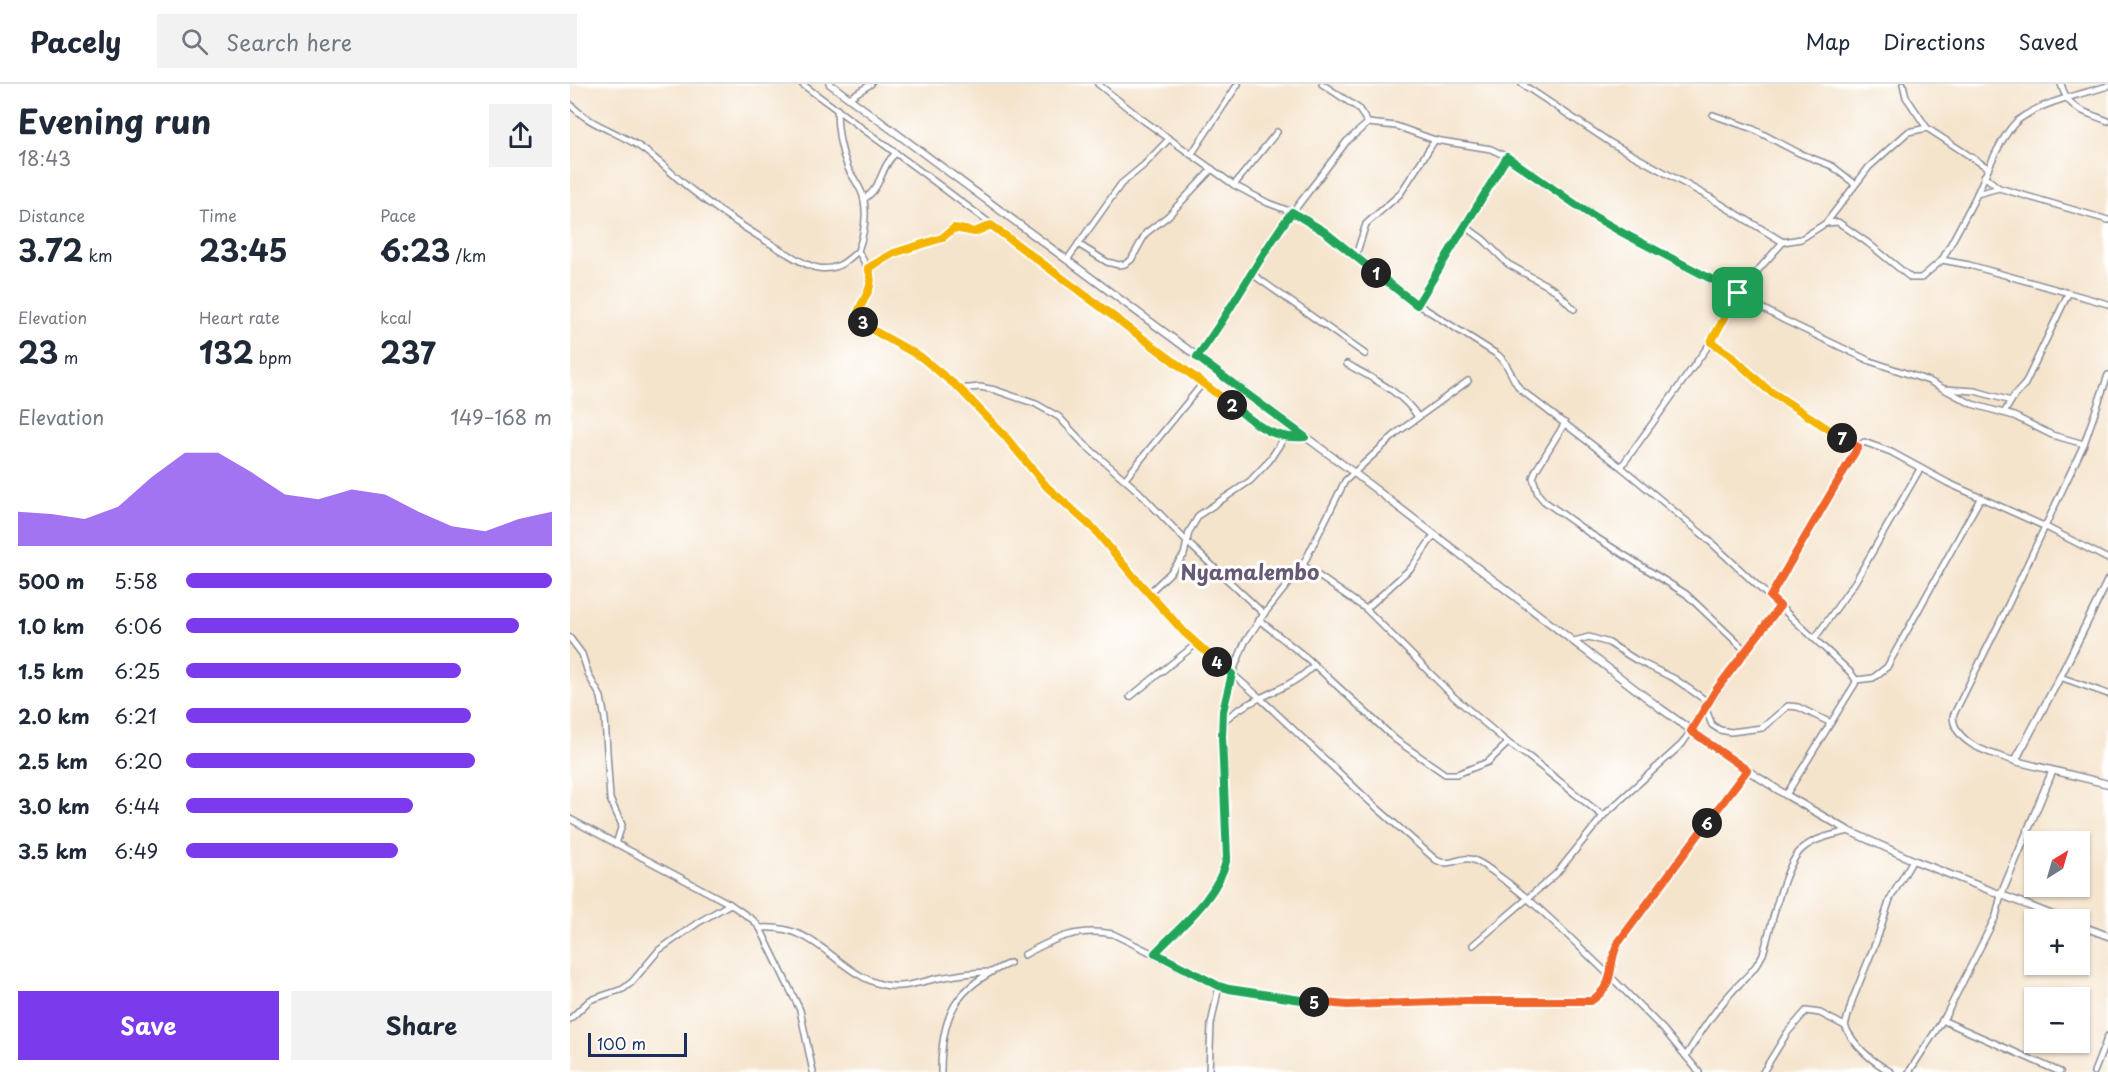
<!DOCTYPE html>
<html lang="en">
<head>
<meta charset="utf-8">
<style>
	body { margin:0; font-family:"Playpen Sans",sans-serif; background:#f2f2f3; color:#1f2937; height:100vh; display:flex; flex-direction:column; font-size:22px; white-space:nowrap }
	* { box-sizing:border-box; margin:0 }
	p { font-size:20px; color:#747a83 }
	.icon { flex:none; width:33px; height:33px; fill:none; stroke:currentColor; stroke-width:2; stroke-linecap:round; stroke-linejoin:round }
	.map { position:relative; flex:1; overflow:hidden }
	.side { display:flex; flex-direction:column; background:#fff; width:570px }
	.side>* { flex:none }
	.needle { width:39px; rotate:37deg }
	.controls { position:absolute; left:1454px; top:747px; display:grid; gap:12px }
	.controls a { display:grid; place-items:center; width:66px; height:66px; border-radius:0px; background:#fff; box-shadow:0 2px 4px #0004; font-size:30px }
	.scale { position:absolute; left:18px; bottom:15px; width:99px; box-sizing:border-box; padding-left:6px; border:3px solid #1b2f5e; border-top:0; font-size:16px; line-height:21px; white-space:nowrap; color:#1b2f5e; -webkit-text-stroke:4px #fff; paint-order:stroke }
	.pin { position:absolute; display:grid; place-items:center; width:51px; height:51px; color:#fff; margin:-26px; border-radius:12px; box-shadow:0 3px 9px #0006 }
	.km { position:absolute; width:30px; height:30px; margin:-15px; border-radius:50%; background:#222; color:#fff; font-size:16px; line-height:30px; text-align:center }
	.round { display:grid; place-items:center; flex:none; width:63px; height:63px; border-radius:0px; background:#f2f2f3 }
	.overview { display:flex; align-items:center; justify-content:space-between; height:102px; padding:0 18px }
	h1 { font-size:33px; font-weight:700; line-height:45px }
	.metrics { display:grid; grid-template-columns:repeat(3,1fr); gap:9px; height:102px; padding:6px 18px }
	.metrics div { display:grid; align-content:center }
	.metrics b { font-size:30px; font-weight:700 }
	.metrics small { font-size:16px; font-weight:400 }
	.metrics p { font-size:16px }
	.chart { height:168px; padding:12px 18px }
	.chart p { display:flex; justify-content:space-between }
	.chart svg { width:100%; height:108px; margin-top:6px; fill:#7c3aed; opacity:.7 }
	.button { display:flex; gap:12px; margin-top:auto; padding:12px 18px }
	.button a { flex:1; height:69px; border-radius:0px; background:#7c3aed; color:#fff; font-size:24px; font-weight:700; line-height:69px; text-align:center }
	.button a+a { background:#f2f2f3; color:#1f2937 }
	ul { padding:0 18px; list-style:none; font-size:20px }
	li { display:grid; grid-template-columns:96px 72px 1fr; align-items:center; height:45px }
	li i { height:15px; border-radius:8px; background:#7c3aed }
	header { display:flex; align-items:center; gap:36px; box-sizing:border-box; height:84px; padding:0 30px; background:#fff; border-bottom:2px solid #e0e1e3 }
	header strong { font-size:28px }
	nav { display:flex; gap:33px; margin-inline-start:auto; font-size:21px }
	.search { width:420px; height:54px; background:#f2f2f3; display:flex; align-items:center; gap:15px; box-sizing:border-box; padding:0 21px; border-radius:0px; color:#747a83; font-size:22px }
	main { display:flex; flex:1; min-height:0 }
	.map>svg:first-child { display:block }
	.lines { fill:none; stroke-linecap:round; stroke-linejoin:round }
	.minor-casing { stroke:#888a95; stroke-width:8 }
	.tertiary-casing { stroke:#888a95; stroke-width:9 }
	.minor { stroke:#fff; stroke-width:5 }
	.tertiary { stroke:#fff; stroke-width:6 }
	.split-1-casing { stroke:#fff; stroke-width:12 }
	.split-2-casing { stroke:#fff; stroke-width:12 }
	.split-3-casing { stroke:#fff; stroke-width:12 }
	.split-4-casing { stroke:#fff; stroke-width:12 }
	.split-5-casing { stroke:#fff; stroke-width:12 }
	.split-6-casing { stroke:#fff; stroke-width:12 }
	.split-7-casing { stroke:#fff; stroke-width:12 }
	.split-8-casing { stroke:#fff; stroke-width:12 }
	.split-1 { stroke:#22a559; stroke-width:8 }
	.split-2 { stroke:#22a559; stroke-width:8 }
	.split-3 { stroke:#f5b400; stroke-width:8 }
	.split-4 { stroke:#f5b400; stroke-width:8 }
	.split-5 { stroke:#22a559; stroke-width:8 }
	.split-6 { stroke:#f0652b; stroke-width:8 }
	.split-7 { stroke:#f0652b; stroke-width:8 }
	.split-8 { stroke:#f5b400; stroke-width:8 }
	.labels { text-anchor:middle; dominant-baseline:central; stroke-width:6; stroke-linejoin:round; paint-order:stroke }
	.quarter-label { font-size:21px; font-weight:bold; fill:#665a74; stroke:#fff }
</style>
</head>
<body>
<header>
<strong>Pacely</strong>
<div class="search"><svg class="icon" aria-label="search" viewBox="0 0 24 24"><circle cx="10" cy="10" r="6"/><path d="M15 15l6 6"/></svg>Search here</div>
<nav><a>Map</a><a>Directions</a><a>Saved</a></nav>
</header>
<main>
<section class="side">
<div class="overview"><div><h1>Evening run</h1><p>18:43</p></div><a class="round"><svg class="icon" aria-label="share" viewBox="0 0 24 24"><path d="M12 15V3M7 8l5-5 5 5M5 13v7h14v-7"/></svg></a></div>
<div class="metrics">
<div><p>Distance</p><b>3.72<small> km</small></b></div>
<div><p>Time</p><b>23:45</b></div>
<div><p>Pace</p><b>6:23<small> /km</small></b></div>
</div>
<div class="metrics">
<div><p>Elevation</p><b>23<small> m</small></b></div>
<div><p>Heart rate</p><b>132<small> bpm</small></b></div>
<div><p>kcal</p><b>237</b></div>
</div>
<div class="chart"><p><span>Elevation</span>149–168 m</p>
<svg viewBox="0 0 160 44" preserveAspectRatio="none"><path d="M0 44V30L10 31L20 33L30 28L40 16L50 6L60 6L70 14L80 23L90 25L100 21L110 23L120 30L130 36L140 38L150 33L160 30V44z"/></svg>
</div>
<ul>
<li><b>500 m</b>5:58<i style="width:100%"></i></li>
<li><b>1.0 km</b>6:06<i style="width:91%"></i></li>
<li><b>1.5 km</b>6:25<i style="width:75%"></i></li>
<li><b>2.0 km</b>6:21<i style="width:78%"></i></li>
<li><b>2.5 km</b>6:20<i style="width:79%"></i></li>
<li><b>3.0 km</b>6:44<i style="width:62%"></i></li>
<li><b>3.5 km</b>6:49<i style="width:58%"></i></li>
</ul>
<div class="button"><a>Save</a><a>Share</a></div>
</section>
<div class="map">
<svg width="1538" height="988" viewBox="0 0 1538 988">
	<rect width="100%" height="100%" fill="#fff"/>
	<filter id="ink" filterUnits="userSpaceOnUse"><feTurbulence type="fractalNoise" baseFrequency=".0167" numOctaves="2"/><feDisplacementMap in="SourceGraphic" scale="12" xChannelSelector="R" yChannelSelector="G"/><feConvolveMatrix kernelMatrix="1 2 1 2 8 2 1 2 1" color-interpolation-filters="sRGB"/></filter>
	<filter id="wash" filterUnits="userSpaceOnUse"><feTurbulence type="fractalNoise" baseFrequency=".008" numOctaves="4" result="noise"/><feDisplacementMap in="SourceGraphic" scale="24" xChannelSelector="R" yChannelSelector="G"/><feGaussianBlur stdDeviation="1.35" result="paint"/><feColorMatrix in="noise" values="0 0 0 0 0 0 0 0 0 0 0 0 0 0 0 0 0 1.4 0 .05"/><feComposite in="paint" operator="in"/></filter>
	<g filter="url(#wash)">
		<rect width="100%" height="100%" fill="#f5e4cc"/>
	</g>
	<g filter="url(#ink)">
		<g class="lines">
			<g class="minor-casing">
				<g id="minor">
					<path d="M232 0 361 95 689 342 714 354 735 353"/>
					<path d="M528 0 573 36 664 101 698 119 722 128 755 148 786 171 833 211 928 271C940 281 941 295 951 306L1051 383 1132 450 1280 588 1286 596 1285 600 1216 711"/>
					<path d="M752 0 788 24 798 39"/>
					<path d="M952 0 1041 59 1139 113 1208 155 1213 158 1231 155 1256 139 1268 138 1298 159 1341 194H1351L1372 176 1399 181 1538 220"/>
					<path d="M1333 0 1336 13 1357 44"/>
					<path d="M1491 0C1498 26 1515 28 1538 37"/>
					<path d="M279 14 301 0"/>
					<path d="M0 20C20 42 47 47 70 63 89 76 105 93 123 107 151 129 181 148 211 166 222 172 235 182 248 184 266 187 276 178 288 167 293 153 297 133 294 117 293 105 283 95 278 84 270 65 267 45 267 25"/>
					<path d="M1143 31 1183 45 1229 69 1262 82 1285 100"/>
					<path d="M621 71 668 0"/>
					<path d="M1414 92 1429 104"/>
					<path d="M664 101 707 48"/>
					<path d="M1407 110 1429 104 1538 136"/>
					<path d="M294 115C313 103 309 84 326 69"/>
					<path d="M1256 139 1299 83 1338 48 1357 44 1418 84"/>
					<path d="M895 142 914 156 938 180 985 206 1004 225"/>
					<path d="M508 160 537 178 549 181 555 180 561 176 576 149 598 132 642 85"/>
					<path d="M288 167C308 200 301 197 288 228L294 239 301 245 341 266 362 281 389 305 434 350 477 403 524 445 563 493 615 549 689 613 798 716 866 776C882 785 892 769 906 777 917 782 927 791 937 798 974 826 1007 861 1041 893L1033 907 1021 917H897L777 921 747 919 659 905 649 902 543 850C508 843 485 854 454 871"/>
					<path d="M786 171 796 140 830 110 865 56"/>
					<path d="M497 176 551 100 574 81 599 55"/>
					<path d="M1372 176C1384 154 1396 132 1407 110 1416 90 1433 46 1451 34 1475 17 1510 11 1538 2"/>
					<path d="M299 184 324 169 371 154 384 144 405 148 421 141"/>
					<path d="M682 190 795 270"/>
					<path d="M847 221 937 73"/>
					<path d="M1141 258 1159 270 1197 305 1288 363"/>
					<path d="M627 273 653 236 710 145 777 57 798 39 826 42 865 56 921 65 937 73 1018 128 1053 149 1214 236 1300 277 1359 297 1402 320 1444 332 1482 351 1514 360"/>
					<path d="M777 280C803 295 832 308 848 333"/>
					<path d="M389 305 410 303 425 306 466 320 489 333 514 360 569 408 617 458 694 530"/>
					<path d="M1374 305 1405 307 1441 317"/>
					<path d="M1434 329 1444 312 1455 300 1498 210"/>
					<path d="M995 339 966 386 963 394 968 410 974 417 1019 449 1116 510 1175 566"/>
					<path d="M1051 383 1141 258 1168 209 1213 158"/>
					<path d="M555 395 633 299"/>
					<path d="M733 481 796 525 884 613 938 659 959 673 1033 732"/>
					<path d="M578 510 600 489 614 471 619 448 629 431 680 397 699 377 714 354"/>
					<path d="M1200 513 1288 363 1294 358 1321 368 1378 399 1476 443 1538 475"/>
					<path d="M796 525 842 483 864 451"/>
					<path d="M689 536 738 575 826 656 875 690H887L918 678 938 659"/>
					<path d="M0 554 12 570 19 592 31 613 35 635 40 715 52 741 46 760"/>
					<path d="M1245 554 1285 498 1350 385"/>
					<path d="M1004 557 1019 553 1039 559 1066 576 1105 595 1138 618"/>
					<path d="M1490 593 1538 610"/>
					<path d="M1286 596 1303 594 1317 583 1411 413"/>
					<path d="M560 613 626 560"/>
					<path d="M1135 623 1142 641 1150 646 1161 648 1192 644 1218 622 1228 623 1261 639"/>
					<path d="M653 638C679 612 719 608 744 581"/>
					<path d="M1445 677C1423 670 1384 661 1383 632L1429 540 1514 360 1538 291"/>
					<path d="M0 735 160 820 183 836 190 844 230 926 243 988"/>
					<path d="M190 844C248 839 266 890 314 901 332 905 351 898 369 894 386 891 403 888 420 888"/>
					<path d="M903 861 986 790 1033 732 1112 660 1175 566 1210 522"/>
					<path d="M585 869 628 825 641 808 654 785 657 763 652 653 653 627 662 590 675 558 694 530 733 481 775 397 828 348 898 297"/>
					<path d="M0 935 20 916 53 905 62 898 89 866 129 838 160 820"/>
					<path d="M1372 936 1490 988"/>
					<path d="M1116 972C1129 950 1143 929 1160 910 1172 896 1185 887 1193 870 1201 845 1213 782 1232 765 1244 754 1263 751 1279 747"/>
					<path d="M371 988C371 930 386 902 440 879"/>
					<path d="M639 988 641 940 649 902"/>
					<path d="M1129 988 1093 945 1041 893C1042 875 1045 864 1055 849L1177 686"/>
					<path d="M1193 988 1217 949 1236 927 1250 929 1275 942"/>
					<path d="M1321 988C1303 978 1284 962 1275 942L1282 917 1307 855 1320 815 1343 776"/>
					<path d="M1339 988 1376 931 1426 832 1431 811"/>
					<path d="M1524 988 1538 952"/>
				</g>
			</g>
			<g class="tertiary-casing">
				<g id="tertiary">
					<path d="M260 0 783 388 1090 624 1177 686 1216 711 1279 747 1343 776 1495 836"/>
					<path d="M1538 496 1490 593 1445 677 1538 700"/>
					<path d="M1431 811 1482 688"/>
					<path d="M1509 841 1538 852"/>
				</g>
			</g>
			<use href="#minor" class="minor"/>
			<use href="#tertiary" class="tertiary"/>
		</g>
	</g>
	<g class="lines" filter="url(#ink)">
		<g class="split-1-casing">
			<path id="split-1" d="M806 189 847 221 937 73 1018 129 1053 149 1168 209"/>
		</g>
		<g class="split-2-casing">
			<path id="split-2" d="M662 321C686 340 702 356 735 353L627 273C662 227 687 175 722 128L755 148 806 189"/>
		</g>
		<g class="split-3-casing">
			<path id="split-3" d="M293 238 288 228C294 213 306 202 298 184L324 169 372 154 384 144 405 148 421 141 662 321"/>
		</g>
		<g class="split-4-casing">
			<path id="split-4" d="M293 238 301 245 351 273 390 305 434 351 477 403 524 445 564 493 615 549 647 578"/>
		</g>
		<g class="split-5-casing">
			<path id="split-5" d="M647 578 662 590 653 627 652 653 657 774C648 813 612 841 585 869L649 902 659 905 744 918"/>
		</g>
		<g class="split-6-casing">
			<path id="split-6" d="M744 918 777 921 897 917H1021C1048 899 1036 883 1048 859L1137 739"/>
		</g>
		<g class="split-7-casing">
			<path id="split-7" d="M1137 739 1177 686 1121 647 1146 606 1210 522 1200 513 1288 363 1272 354"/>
		</g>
		<g class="split-8-casing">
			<path id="split-8" d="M1168 209 1141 258 1159 270 1197 305 1272 354"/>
		</g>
		<use href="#split-1" class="split-1"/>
		<use href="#split-2" class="split-2"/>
		<use href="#split-3" class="split-3"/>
		<use href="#split-4" class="split-4"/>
		<use href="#split-5" class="split-5"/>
		<use href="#split-6" class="split-6"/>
		<use href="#split-7" class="split-7"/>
		<use href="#split-8" class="split-8"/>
	</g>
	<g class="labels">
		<g class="quarter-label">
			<text x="680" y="487">Nyamalembo</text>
		</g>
	</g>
</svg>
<div class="controls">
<a><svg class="needle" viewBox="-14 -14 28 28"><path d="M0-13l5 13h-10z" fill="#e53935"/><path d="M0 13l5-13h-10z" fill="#747a83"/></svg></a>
<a>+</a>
<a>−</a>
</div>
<div class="scale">100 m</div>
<div class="pin" style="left:1168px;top:209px;background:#1e9e55"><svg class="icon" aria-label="arrive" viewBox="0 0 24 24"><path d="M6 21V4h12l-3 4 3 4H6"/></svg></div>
<b class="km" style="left:806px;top:189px">1</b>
<b class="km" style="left:662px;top:321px">2</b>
<b class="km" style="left:293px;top:238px">3</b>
<b class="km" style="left:647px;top:578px">4</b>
<b class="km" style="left:744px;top:918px">5</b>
<b class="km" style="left:1137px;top:739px">6</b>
<b class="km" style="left:1272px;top:354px">7</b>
</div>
</main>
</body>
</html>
